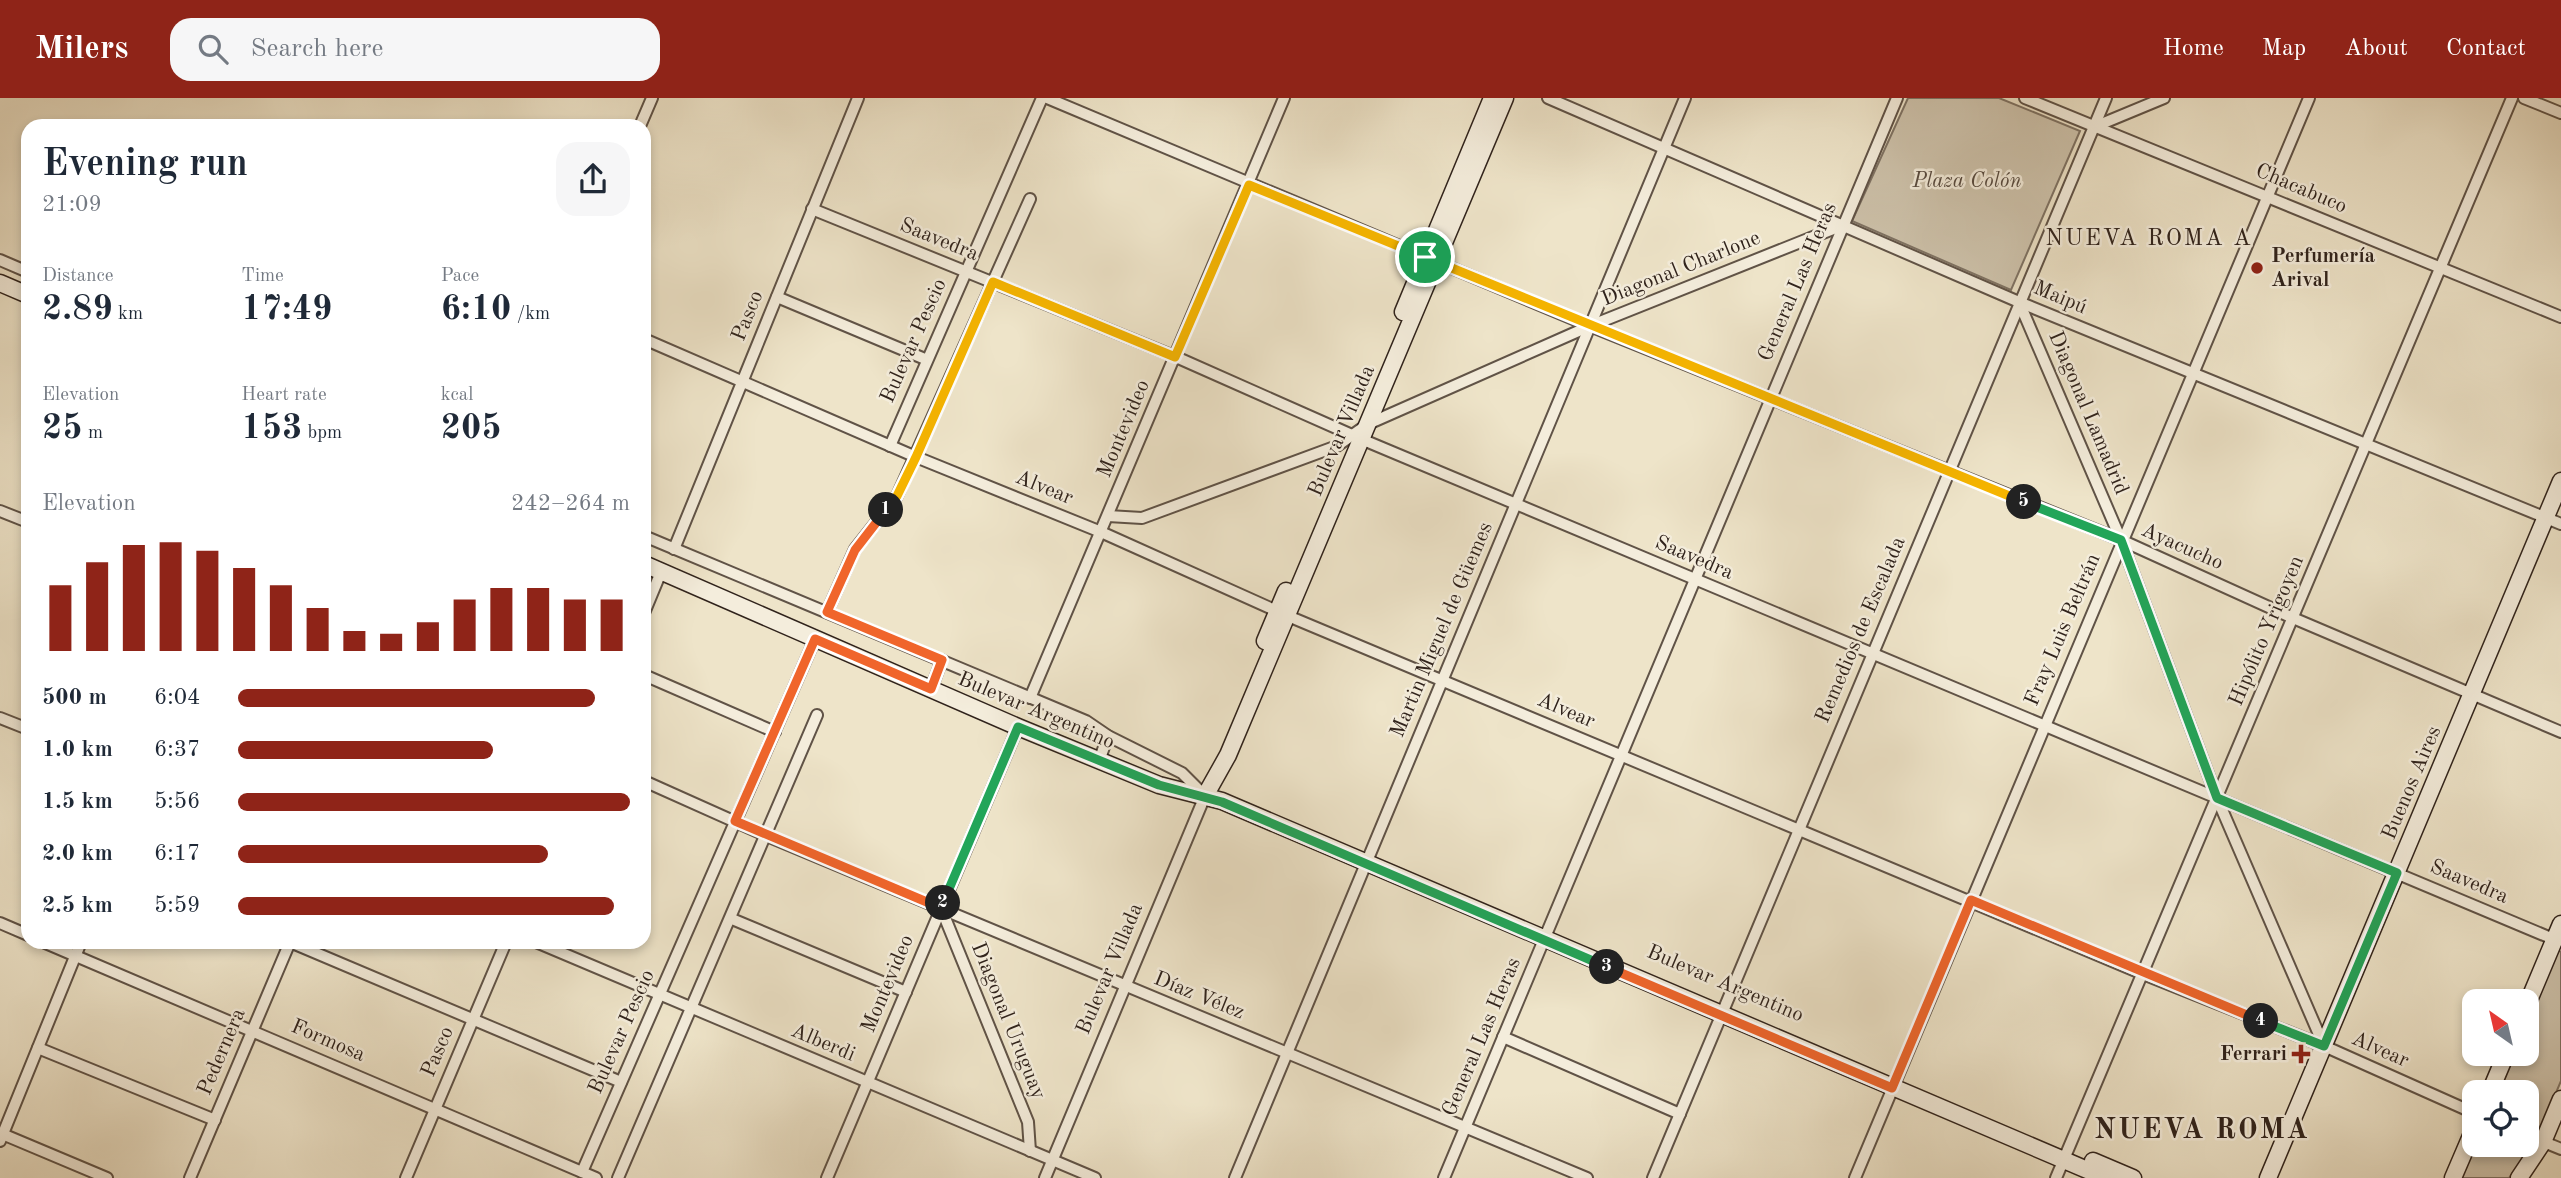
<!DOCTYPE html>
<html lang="en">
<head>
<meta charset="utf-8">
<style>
	body { margin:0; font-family:"Old Standard TT",serif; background:#f6f6f7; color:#1f2937; height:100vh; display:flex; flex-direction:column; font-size:26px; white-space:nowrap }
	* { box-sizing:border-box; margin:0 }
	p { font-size:23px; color:#747a83 }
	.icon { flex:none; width:38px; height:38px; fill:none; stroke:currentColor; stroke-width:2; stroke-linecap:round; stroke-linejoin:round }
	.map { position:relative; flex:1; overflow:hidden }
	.sheet { position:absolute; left:21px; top:21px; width:630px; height:830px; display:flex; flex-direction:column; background:#fff; border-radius:21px; box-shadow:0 4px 10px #0003 }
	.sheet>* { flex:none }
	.needle { width:46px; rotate:326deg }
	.buttons { position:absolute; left:2462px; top:891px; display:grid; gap:14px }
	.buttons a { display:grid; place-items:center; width:77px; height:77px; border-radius:14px; background:#fff; box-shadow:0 4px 10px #0003; font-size:35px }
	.pin { position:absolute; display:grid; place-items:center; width:60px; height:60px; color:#fff; margin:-30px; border:4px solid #fff; border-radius:50%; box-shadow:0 2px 7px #0007 }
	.km { position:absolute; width:35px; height:35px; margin:-18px; border-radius:50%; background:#222; color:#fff; font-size:19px; line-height:35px; text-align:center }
	.round { display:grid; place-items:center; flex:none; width:74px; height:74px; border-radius:21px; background:#f6f6f7 }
	.headline { display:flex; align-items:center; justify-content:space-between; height:119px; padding:0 21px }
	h1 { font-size:38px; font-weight:700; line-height:52px }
	.metrics { display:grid; grid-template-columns:repeat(3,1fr); gap:10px; height:119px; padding:7px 21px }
	.metrics div { display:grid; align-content:center }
	.metrics b { font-size:35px; font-weight:700 }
	.metrics small { font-size:19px; font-weight:400 }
	.metrics p { font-size:19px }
	.chart { height:196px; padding:14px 21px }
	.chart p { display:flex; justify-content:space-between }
	.chart svg { width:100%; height:126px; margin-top:7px; stroke:#8f2418; stroke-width:6 }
	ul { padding:0 21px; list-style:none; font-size:23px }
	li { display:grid; grid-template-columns:112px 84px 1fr; align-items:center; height:52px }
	li i { height:18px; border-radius:9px; background:#8f2418 }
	header { display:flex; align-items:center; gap:42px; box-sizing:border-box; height:98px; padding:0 35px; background:#8f2418; color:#fff }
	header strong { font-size:33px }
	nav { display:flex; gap:38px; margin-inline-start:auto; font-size:24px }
	.search { width:490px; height:63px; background:#f6f6f7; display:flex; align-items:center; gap:18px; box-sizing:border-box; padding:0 24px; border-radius:21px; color:#747a83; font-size:26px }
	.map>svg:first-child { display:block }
	.green { fill:#cec3ac; stroke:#7f7364; stroke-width:2 }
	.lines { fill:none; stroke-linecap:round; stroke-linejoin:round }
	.street-casing { stroke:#605347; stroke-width:14 }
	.secondary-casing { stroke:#30231c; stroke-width:19 }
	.street { stroke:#f4eddc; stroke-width:10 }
	.secondary { stroke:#f4eddc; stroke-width:16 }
	.split-1-casing { stroke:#fff; stroke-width:14 }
	.split-2-casing { stroke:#fff; stroke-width:14 }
	.split-3-casing { stroke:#fff; stroke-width:14 }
	.split-4-casing { stroke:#fff; stroke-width:14 }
	.split-5-casing { stroke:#fff; stroke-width:14 }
	.split-6-casing { stroke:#fff; stroke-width:14 }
	.split-1 { stroke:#f5b400; stroke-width:9 }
	.split-2 { stroke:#f0652b; stroke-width:9 }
	.split-3 { stroke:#22a559; stroke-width:9 }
	.split-4 { stroke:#f0652b; stroke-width:9 }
	.split-5 { stroke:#22a559; stroke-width:9 }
	.split-6 { stroke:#f5b400; stroke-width:9 }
	.poi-dot { fill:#8f2418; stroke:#f4eddc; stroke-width:2.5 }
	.labels { text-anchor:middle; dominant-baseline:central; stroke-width:5; stroke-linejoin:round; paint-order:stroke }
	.park-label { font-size:21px; font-style:italic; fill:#584b40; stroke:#f4eddc }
	.street-label { font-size:21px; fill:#30231c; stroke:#f4eddc }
	.poi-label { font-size:21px; font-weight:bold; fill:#30231c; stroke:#f4eddc; text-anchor:start }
	.neighbourhood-label { font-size:23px; letter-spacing:2px; fill:#30231c; stroke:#f4eddc }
	.district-label { font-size:28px; font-weight:bold; letter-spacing:2px; fill:#30231c; stroke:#f4eddc }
</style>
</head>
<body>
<header>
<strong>Milers</strong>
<div class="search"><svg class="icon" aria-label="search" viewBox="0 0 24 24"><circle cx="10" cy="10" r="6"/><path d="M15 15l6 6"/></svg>Search here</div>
<nav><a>Home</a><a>Map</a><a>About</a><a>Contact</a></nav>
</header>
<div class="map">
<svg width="2561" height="1080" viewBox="0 0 2561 1080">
	<rect width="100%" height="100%" fill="#eee4c9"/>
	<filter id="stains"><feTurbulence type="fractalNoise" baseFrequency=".00286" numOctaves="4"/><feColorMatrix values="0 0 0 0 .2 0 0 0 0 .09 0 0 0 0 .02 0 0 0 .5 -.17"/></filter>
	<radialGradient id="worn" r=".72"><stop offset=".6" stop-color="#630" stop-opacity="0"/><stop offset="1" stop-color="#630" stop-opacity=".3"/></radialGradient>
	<g class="green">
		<path d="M1908 0H1999L2080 33 2011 192 1852 123Z"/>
		<path d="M2556 851 2561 854V983L2539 1035 2527 1030V994H2496L2512 956H2527V920Z"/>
		<path d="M2527 1045 2532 1047 2509 1080H2460L2475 1047Z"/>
	</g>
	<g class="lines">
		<g class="street-casing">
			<g id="street">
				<path d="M1047 0 1590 228 2121 442 2293 520 2561 634"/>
				<path d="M1548 0 2019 204 2561 426"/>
				<path d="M2025 0 2561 219"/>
				<path d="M2524 0 2561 15"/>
				<path d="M640 28 652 0"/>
				<path d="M2094 29 2164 0"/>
				<path d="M812 111 1176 259 1361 341 2558 843"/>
				<path d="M0 162 28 174"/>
				<path d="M777 199 925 261"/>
				<path d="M2019 204 2121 442 2217 700 2324 948"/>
				<path d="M644 241 916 359 1101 434 1288 518 2143 876 2324 948 2474 1015"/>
				<path d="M890 348 1042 0"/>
				<path d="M0 413 28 424"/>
				<path d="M1108 418 1142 420 1337 348 1368 326 1590 228 1843 127"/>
				<path d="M644 438 1086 623 1108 638 1182 675 1205 698 1045 1080"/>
				<path d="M674 451 858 0"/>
				<path d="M827 514 855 451 897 398 1030 101"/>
				<path d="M644 515 661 474"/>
				<path d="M644 577 775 634"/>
				<path d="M931 591 942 562"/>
				<path d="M1030 600 1284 0"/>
				<path d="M0 620 28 631"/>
				<path d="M1099 663 1108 638"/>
				<path d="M644 683 767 738 1587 1080"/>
				<path d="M941 810 1028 1024 1030 1053"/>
				<path d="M732 821 906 894"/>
				<path d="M0 825 28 837"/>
				<path d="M43 844 596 1080"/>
				<path d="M536 844 1095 1080"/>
				<path d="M1503 939 1680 1016"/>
				<path d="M38 950 215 1022"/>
				<path d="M0 1035 107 1080"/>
				<path d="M2527 1037 2561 1051"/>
				<path d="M0 1043 81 844"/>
				<path d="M582 1074 815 541"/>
				<path d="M190 1080 290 844 621 984"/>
				<path d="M406 1080 506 844"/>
				<path d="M618 1080 817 617"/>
				<path d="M827 1080 1018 629"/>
				<path d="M1235 1080 1685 0"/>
				<path d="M1444 1080 1897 0"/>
				<path d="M1653 1080 2106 0"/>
				<path d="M1855 1080 2309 0"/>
				<path d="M2056 1080 2512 0"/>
			</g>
		</g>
		<g class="secondary-casing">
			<g id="secondary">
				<path d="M0 185 28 197"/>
				<path d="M1403 214 1492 0"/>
				<path d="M644 466 1018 629 1159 687 1222 703 2106 1080"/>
				<path d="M1265 543 1286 493"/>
				<path d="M1205 698 1228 657 1505 0"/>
				<path d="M2527 907 2561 826"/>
				<path d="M2490 994 2506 956"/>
				<path d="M2093 1063 2133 1080"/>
				<path d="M2268 1080 2561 383"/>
				<path d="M2453 1080 2474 1031"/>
				<path d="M2519 1080 2543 1044 2561 1001"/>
			</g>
		</g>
		<use href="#street" class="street"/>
		<use href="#secondary" class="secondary"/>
	</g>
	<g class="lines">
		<g class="split-1-casing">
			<path id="split-1" d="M886 412 897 398 916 359 993 184 1175 259 1249 87 1425 159"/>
		</g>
		<g class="split-2-casing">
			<path id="split-2" d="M886 412 855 452 827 514 942 562 931 591 815 541 735 723 941 810 943 805"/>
		</g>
		<g class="split-3-casing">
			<path id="split-3" d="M943 805 1018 629 1159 687 1222 704 1607 869"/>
		</g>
		<g class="split-4-casing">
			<path id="split-4" d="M1607 869 1892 990 1971 802 2261 923"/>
		</g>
		<g class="split-5-casing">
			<path id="split-5" d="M2024 404 2121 442 2217 700 2397 775 2324 948 2261 923"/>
		</g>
		<g class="split-6-casing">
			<path id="split-6" d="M1425 159 2024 404"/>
		</g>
		<use href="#split-1" class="split-1"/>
		<use href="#split-2" class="split-2"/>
		<use href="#split-3" class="split-3"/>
		<use href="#split-4" class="split-4"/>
		<use href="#split-5" class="split-5"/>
		<use href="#split-6" class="split-6"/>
	</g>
	<g class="poi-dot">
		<circle cx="2257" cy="170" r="7"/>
		<path d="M2297.5 945.5h7v7h7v7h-7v7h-7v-7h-7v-7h7z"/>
	</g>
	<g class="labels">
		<g class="park-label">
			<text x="1967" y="83">Plaza Colón</text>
		</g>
		<g class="street-label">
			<text transform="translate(2301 91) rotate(23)">Chacabuco</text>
			<text transform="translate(939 142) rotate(22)">Saavedra</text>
			<text transform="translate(1681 171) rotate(-22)">Diagonal Charlone</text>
			<text transform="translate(1798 184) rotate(-67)">General Las Heras</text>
			<text transform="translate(2060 200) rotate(23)">Maipú</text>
			<text transform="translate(748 218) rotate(-68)">Pasco</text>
			<text transform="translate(914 243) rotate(-66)">Bulevar Pescio</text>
			<text transform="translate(2088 315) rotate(67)">Diagonal Lamadrid</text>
			<text transform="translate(1124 331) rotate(-67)">Montevideo</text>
			<text transform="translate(1342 333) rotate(-67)">Bulevar Villada</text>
			<text transform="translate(1044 390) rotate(22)">Alvear</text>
			<text transform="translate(2182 449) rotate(24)">Ayacucho</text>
			<text transform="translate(1694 460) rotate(23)">Saavedra</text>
			<text transform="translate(1442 532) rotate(-67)">Martin Miguel de Güemes</text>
			<text transform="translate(1861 532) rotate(-67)">Remedios de Escalada</text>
			<text transform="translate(2063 532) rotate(-67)">Fray Luis Beltrán</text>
			<text transform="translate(2267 533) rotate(-67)">Hipólito Yrigoyen</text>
			<text transform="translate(1036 613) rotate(23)">Bulevar Argentino</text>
			<text transform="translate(1566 613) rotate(23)">Alvear</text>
			<text transform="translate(2412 685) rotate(-67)">Buenos Aires</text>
			<text transform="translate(2469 784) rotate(23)">Saavedra</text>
			<text transform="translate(1110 871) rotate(-67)">Bulevar Villada</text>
			<text transform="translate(888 886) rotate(-67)">Montevideo</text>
			<text transform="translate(1725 886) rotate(23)">Bulevar Argentino</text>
			<text transform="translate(1199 898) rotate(22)">Díaz Vélez</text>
			<text transform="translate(1008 923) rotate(68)">Diagonal Uruguay</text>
			<text transform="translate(622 934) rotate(-66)">Bulevar Pescio</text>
			<text transform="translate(1482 939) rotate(-67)">General Las Heras</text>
			<text transform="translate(328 943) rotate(23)">Formosa</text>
			<text transform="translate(823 945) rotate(23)">Alberdi</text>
			<text transform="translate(2380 952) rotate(24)">Alvear</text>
			<text transform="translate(222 954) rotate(-67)">Pedernera</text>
			<text transform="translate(438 954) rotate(-67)">Pasco</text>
		</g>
		<g class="poi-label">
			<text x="2271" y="158">Perfumería<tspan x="2271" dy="24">Arival</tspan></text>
			<text x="2287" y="956" text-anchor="end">Ferrari</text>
		</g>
		<g class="neighbourhood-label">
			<text x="2149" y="140">NUEVA ROMA A</text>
		</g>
		<g class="district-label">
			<text x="2202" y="1033">NUEVA ROMA</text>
		</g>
	</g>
	<rect width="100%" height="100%" filter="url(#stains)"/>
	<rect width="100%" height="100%" fill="url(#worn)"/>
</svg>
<div class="buttons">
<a><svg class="needle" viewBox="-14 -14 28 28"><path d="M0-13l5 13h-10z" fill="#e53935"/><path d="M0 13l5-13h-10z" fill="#747a83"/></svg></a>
<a><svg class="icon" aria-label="locate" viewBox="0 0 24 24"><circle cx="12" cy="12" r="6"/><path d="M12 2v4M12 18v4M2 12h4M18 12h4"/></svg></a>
</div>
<div class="pin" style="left:1425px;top:159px;background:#1e9e55"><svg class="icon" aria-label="arrive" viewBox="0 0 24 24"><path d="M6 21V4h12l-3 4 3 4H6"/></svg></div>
<b class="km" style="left:886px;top:412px">1</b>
<b class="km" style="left:943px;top:805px">2</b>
<b class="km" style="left:1607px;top:869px">3</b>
<b class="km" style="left:2261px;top:923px">4</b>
<b class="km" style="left:2024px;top:404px">5</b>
<section class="sheet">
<div class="headline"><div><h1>Evening run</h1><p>21:09</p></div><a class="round"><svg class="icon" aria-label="share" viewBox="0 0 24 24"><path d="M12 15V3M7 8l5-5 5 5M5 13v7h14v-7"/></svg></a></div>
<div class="metrics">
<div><p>Distance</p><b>2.89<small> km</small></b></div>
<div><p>Time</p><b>17:49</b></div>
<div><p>Pace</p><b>6:10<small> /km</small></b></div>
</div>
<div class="metrics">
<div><p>Elevation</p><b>25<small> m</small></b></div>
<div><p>Heart rate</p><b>153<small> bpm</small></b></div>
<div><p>kcal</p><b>205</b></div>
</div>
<div class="chart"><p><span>Elevation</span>242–264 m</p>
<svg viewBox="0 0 160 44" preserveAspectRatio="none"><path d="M5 44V21M15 44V13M25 44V7M35 44V6M45 44V9M55 44V15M65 44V21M75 44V29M85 44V37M95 44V38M105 44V34M115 44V26M125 44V22M135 44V22M145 44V26M155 44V26"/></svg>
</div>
<ul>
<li><b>500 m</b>6:04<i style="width:91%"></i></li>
<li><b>1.0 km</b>6:37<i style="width:65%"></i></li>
<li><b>1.5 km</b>5:56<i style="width:100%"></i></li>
<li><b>2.0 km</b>6:17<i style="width:79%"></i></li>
<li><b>2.5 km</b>5:59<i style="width:96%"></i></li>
</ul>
</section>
</div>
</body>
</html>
